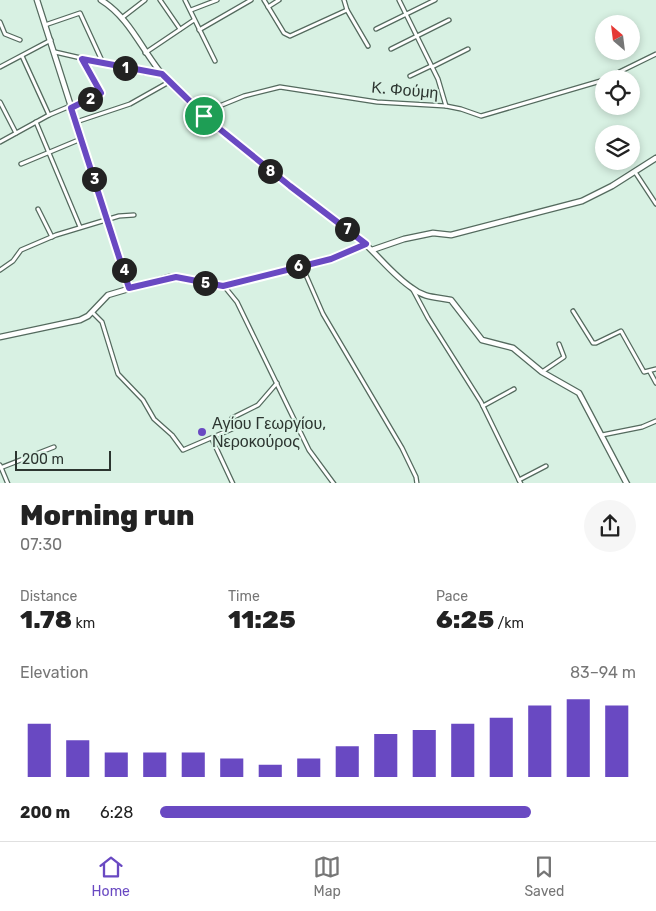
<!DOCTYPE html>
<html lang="en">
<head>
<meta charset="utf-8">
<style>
	body { margin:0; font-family:Rubik,sans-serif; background:#f6f6f6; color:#222; height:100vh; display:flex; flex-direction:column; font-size:19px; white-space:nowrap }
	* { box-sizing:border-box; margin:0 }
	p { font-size:16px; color:#767676 }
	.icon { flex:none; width:28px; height:28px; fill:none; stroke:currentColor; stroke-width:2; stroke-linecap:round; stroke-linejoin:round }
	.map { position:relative; height:483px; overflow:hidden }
	.drawer { display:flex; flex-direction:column; background:#fff; flex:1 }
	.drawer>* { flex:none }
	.needle { width:32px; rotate:332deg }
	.controls { position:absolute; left:595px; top:15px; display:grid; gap:10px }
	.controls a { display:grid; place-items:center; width:45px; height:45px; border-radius:50%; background:#fff; box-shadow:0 2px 8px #0003; font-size:25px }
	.scale { position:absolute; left:15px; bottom:12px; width:96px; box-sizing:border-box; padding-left:5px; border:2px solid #2c3530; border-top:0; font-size:14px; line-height:18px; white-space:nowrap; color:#2c3530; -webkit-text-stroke:4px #d8f1e3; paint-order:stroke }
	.pin { position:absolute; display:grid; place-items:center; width:42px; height:42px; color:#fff; margin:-21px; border:2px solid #fff; border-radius:50%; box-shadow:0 1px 5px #0007 }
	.km { position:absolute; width:25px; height:25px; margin:-12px; border-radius:50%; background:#222; color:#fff; font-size:14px; line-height:25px; text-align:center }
	.round { display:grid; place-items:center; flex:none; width:52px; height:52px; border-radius:26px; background:#f6f6f6 }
	.headline { display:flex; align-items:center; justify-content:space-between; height:85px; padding:0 20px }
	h1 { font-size:28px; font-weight:800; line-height:38px }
	.metrics { display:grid; grid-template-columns:repeat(3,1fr); gap:8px; height:85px; padding:5px 20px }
	.metrics div { display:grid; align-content:center }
	.metrics b { font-size:25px; font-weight:800 }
	.metrics small { font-size:14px; font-weight:400 }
	.metrics p { font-size:14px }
	.chart { height:140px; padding:10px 20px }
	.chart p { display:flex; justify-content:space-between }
	.chart svg { width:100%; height:90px; margin-top:5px; stroke:#6949c2; stroke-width:6 }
	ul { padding:0 20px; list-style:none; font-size:16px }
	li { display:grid; grid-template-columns:80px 60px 1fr; align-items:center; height:38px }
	li i { height:12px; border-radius:6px; background:#6949c2 }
	.tab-bar { display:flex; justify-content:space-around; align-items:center; height:70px; border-top:1px solid #e0e0e0; background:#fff; font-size:14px; color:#767676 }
	.tab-bar a { display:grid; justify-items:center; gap:2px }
	.tab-bar .on { color:#6949c2 }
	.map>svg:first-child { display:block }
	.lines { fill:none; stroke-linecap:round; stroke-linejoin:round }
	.street-casing { stroke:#546a5e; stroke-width:5.5 }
	.secondary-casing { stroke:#546a5e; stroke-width:7 }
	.street { stroke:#fff; stroke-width:3 }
	.secondary { stroke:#fff; stroke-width:4.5 }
	.route-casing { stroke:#fff; stroke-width:10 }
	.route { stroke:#6949c2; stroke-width:6 }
	.poi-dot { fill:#6949c2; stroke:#d8f1e3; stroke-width:2 }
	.labels { text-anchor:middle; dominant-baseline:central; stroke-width:4; stroke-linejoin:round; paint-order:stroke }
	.street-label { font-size:16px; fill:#2c3530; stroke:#d8f1e3 }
	.poi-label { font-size:16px; fill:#2c3530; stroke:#d8f1e3; text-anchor:start }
</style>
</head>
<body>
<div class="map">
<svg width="656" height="484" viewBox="0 0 656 484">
	<rect width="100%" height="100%" fill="#d8f1e3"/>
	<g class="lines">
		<g class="street-casing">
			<g id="street">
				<path d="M160 0 180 29"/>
				<path d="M185 0 215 61"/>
				<path d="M264 0 284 33 290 36 347 10"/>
				<path d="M344 0 347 10 368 46"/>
				<path d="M399 0 438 79 446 106"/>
				<path d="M268 7 279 0"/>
				<path d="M191 10 217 0"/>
				<path d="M123 17 145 0"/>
				<path d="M0 22 5 34 20 40"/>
				<path d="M45 25 80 13 103 63"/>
				<path d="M376 29 435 0"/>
				<path d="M199 30 251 0"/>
				<path d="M391 49 449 20"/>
				<path d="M55 52 146 73 161 74"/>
				<path d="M145 53 194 20"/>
				<path d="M22 56 49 115"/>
				<path d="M0 67 51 40"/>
				<path d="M432 67 468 49"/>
				<path d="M410 76 431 66"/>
				<path d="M605 79 656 54"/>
				<path d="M0 102 16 133"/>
				<path d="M204 116 217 107 244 96 280 87 377 102 446 106 461 109 481 116 604 80"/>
				<path d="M36 122 80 227"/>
				<path d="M76 122 130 104 169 82"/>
				<path d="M0 142 49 115 101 93 82 59"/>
				<path d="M21 164 81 139"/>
				<path d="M635 172 656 204"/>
				<path d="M38 209 52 237"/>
				<path d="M302 266 323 314 402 448 416 477 417 484"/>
				<path d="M0 270 13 261 21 250 56 235 119 216 134 215"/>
				<path d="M224 286 237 302 309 450 334 484"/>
				<path d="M412 288 428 318 481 402 521 484"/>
				<path d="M573 311 593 343H596L621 331 644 372 656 369"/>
				<path d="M92 312 102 322 118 374 143 400 154 419 172 435 183 450 232 429V418L258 405 277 383"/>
				<path d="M542 372 564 357 559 344"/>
				<path d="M650 372 656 383"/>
				<path d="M483 406 514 389"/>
				<path d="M602 435 642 427 656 421"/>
				<path d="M212 439 233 484"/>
				<path d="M0 465 8 484"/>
				<path d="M0 468 54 447"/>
				<path d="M519 480 546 466"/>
			</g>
		</g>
		<g class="secondary-casing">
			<g id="secondary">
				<path d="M37 0 129 288"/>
				<path d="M101 0C132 19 144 56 168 81 224 140 292 187 356 236 376 252 391 274 412 288 424 298 436 297 451 300L482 340 513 348 542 372 579 393 627 484"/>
				<path d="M372 250 404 239 433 233 451 235 582 201 612 186 656 158"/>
				<path d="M0 337 80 320 88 316 108 295 169 277 223 286 331 259 366 244"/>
			</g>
		</g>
		<use href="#street" class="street"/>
		<use href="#secondary" class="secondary"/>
	</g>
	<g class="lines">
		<g class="route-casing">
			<path id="route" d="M82 59 162 74 211 122 290 186 366 244 331 259 223 286 176 277 129 288 71 108 101 93Z"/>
		</g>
		<use href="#route" class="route"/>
	</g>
	<circle class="poi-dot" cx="202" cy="432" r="5"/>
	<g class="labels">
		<g class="street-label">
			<text transform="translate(405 90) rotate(5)">Κ. Φούμη</text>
		</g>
		<g class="poi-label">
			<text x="212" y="423">Αγίου Γεωργίου,<tspan x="212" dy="18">Νεροκούρος</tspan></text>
		</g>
	</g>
</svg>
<div class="controls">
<a><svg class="needle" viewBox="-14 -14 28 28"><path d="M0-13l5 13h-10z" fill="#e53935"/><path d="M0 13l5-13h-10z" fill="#767676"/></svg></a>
<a><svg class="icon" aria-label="locate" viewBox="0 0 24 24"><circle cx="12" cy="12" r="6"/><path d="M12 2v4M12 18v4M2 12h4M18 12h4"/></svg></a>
<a><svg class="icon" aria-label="layers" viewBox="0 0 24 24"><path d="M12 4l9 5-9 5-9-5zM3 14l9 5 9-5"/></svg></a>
</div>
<div class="scale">200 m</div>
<div class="pin" style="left:204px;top:116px;background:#1e9e55"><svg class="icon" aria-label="arrive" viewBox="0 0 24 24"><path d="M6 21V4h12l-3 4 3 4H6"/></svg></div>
<b class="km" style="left:125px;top:68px">1</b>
<b class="km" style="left:90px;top:99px">2</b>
<b class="km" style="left:94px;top:179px">3</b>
<b class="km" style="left:124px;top:270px">4</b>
<b class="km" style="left:205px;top:283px">5</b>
<b class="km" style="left:298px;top:266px">6</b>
<b class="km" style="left:347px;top:229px">7</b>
<b class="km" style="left:270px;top:171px">8</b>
</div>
<section class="drawer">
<div class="headline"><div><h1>Morning run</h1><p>07:30</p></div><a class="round"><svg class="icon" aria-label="share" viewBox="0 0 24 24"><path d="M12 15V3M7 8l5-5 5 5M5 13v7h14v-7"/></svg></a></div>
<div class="metrics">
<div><p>Distance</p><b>1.78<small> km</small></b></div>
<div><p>Time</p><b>11:25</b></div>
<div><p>Pace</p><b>6:25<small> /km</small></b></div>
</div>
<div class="chart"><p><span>Elevation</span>83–94 m</p>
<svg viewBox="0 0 160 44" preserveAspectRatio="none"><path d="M5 44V18M15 44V26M25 44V32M35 44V32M45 44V32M55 44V35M65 44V38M75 44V35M85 44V29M95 44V23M105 44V21M115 44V18M125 44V15M135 44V9M145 44V6M155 44V9"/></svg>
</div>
<ul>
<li><b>200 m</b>6:28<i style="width:78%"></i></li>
</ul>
</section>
<nav class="tab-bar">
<a class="on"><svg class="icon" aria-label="home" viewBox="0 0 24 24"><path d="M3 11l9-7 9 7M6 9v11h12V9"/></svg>Home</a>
<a><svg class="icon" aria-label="map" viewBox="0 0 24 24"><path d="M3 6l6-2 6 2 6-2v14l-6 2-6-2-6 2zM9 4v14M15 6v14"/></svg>Map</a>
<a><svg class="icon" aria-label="saved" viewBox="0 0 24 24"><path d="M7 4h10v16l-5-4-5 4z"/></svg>Saved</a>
</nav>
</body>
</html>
